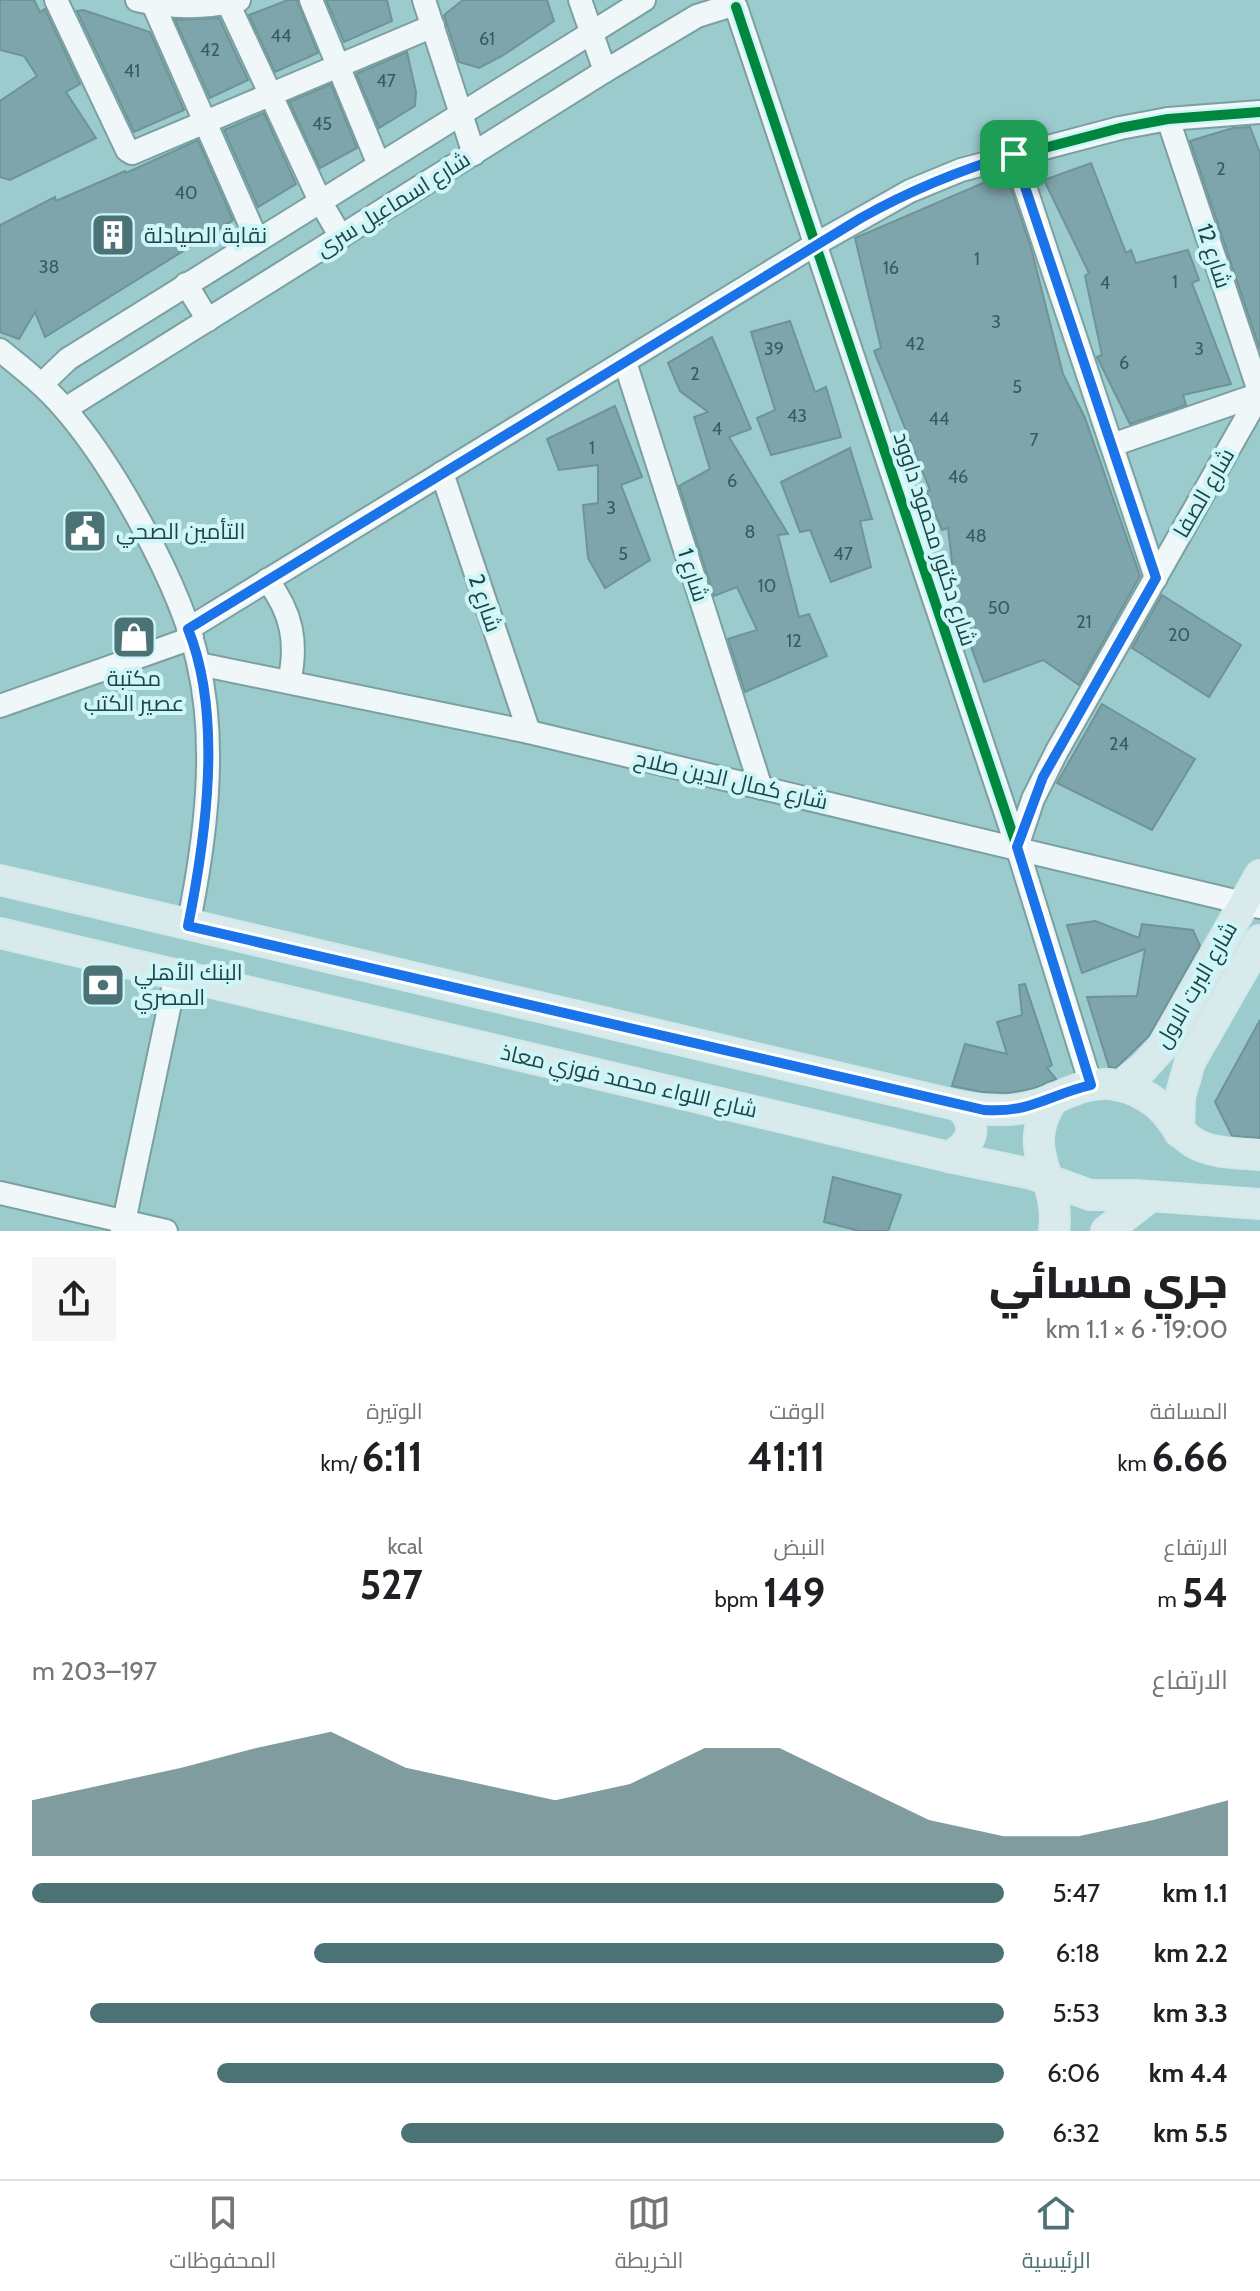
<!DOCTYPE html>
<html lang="ar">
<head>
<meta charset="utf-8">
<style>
	body { margin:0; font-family:Cabin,Cairo,sans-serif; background:#f6f6f6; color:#202124; direction:rtl; height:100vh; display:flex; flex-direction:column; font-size:30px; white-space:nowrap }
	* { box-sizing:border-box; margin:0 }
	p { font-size:26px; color:#757577 }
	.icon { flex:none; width:44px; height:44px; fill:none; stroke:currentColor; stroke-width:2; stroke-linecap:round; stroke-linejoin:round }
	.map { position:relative; height:1231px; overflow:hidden; direction:ltr }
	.panel { display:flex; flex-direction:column; background:#fff; flex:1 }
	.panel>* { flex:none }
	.pin { position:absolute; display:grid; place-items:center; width:68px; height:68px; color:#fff; margin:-34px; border-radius:16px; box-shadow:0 4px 12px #0006 }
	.round { display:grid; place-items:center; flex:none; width:84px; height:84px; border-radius:0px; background:#f6f6f6 }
	.headline { display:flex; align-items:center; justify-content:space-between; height:136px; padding:0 32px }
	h1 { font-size:44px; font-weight:800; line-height:60px }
	.stats { display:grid; grid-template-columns:repeat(3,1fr); gap:12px; height:136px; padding:8px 32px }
	.stats div { display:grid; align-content:center }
	.stats b { font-size:40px; font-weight:800 }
	.stats small { font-size:22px; font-weight:400 }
	.stats p { font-size:22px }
	.chart { height:224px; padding:16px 32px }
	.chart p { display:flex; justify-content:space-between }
	.chart svg { width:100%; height:144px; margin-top:8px; fill:#4b7376; opacity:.7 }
	ul { padding:0 32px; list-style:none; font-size:26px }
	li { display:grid; grid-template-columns:128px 96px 1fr; align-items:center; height:60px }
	li i { height:20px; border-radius:10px; background:#4b7376 }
	.tab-bar { display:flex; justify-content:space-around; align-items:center; height:112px; border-top:2px solid #e0e0e0; background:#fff; font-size:22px; color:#757577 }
	.tab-bar a { display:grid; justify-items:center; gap:4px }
	.tab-bar .current { color:#4b7376 }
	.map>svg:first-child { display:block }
	.building { fill:#7ea5ab; stroke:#6e9399; stroke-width:2 }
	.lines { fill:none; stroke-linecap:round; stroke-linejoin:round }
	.minor-casing { stroke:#7aa0a2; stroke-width:26 }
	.major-casing { stroke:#d2e8e9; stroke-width:32 }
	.minor { stroke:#f0f7f8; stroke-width:22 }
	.major { stroke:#d8eaeb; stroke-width:28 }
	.cycleway-casing { stroke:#cef6f9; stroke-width:15 }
	.cycleway { stroke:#00873e; stroke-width:10 }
	.route-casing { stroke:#fff; stroke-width:16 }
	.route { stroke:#1a73e8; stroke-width:10 }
	.labels { text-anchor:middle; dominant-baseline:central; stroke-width:8; stroke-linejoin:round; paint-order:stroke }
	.number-label { font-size:18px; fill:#375c5f }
	.street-label { font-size:22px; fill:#1f4446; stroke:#cef6f9 }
	.poi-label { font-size:22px; fill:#1f4446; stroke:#cef6f9; text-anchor:start }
</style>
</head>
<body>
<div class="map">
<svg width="1260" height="1231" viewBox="0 0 1260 1231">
	<rect width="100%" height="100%" fill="#9ccbce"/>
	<g class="building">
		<path d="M0 0H34L40 12 45 9 80 84 66 92 96 138 10 180 0 177V101L37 76 24 56 0 50Z"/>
		<path d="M288 0H297L318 53 275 72 249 15Z"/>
		<path d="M326 0H387L392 21 344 42Z"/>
		<path d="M463 0H547L554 21 502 56 479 68 459 62 444 15Z"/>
		<path d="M83 10 150 32 184 110 134 132 77 11Z"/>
		<path d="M219 18 248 80 210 98 175 20Z"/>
		<path d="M407 52 416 92 415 106 379 128 356 74Z"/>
		<path d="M331 84 357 148 320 168 289 102Z"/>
		<path d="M264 113 296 184 258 207 224 130Z"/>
		<path d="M1250 127 1260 153V350L1190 141 1233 128Z"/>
		<path d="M198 140 233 220 45 337 35 312 19 339 0 332V225L55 197 56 201 125 171 126 173Z"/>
		<path d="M1091 163 1126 253 1131 250 1136 263 1188 250 1199 280 1192 283 1231 384 1183 395 1186 405 1130 424 1097 357 1102 355 1085 276 1089 273 1044 180Z"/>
		<path d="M1006 173 1031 248 1063 374 1085 418 1140 576 1079 685 1043 660 984 682 947 582 954 579 948 528 942 530 926 492 930 490 874 351 881 348 855 238Z"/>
		<path d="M790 321 815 392 826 387 841 437 771 455 757 418 775 410 751 332Z"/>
		<path d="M712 337 751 429 729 437 788 534 778 535 799 617 809 614 827 656 745 692 728 639 757 630 737 587 714 596 679 486 710 469 694 417 708 412 680 391 668 363Z"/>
		<path d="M615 406 642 477 621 485 650 560 605 588 588 558 583 505 598 503V465L559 470 547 439Z"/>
		<path d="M850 448 872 519 860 521 871 567 831 582 810 530 800 532 781 482Z"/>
		<path d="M1162 595 1241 645 1209 697 1132 648Z"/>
		<path d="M1102 704 1195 759 1152 830 1057 783Z"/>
		<path d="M1095 921 1139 938 1142 924 1193 930 1200 946 1149 1036 1116 1068 1109 1067 1087 997 1137 996 1145 949 1082 973 1067 925Z"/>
		<path d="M1025 984 1052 1065 1047 1068 1056 1079 1035 1088 1009 1093 982 1092 952 1086 965 1044 1007 1054 997 1022 1022 1015 1019 985Z"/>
		<path d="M1260 1020V1138L1232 1136 1215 1102Z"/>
		<path d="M833 1177 901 1195 888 1231H860L824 1222Z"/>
	</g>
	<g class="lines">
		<g class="minor-casing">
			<g id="minor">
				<path d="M56 0 127 150 132 153 433 26"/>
				<path d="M137 0C170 8 206 8 239 0"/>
				<path d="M311 0 379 165"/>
				<path d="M424 0 474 154"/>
				<path d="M580 0 605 71"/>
				<path d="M228 3 320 201 341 237"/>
				<path d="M153 4 257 240"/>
				<path d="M736 7 1017 847 1091 1085"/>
				<path d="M1168 119 1260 394"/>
				<path d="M1014 154 1156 578"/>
				<path d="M186 284 208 320"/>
				<path d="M0 350C22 368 44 385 63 407 114 465 181 586 198 662 218 747 205 842 188 926"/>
				<path d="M625 362 761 788"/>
				<path d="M42 384 68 359 644 0"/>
				<path d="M65 409 605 71 697 16 726 7"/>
				<path d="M1112 445 1260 394"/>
				<path d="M442 473 529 732"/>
				<path d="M267 580C292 612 298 643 289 682"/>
				<path d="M188 629 816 244 910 191 961 170 1120 128 1168 119 1260 112"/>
				<path d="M199 664 529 732 1260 907"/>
				<path d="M0 706 192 638"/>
				<path d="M1017 847 1033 799 1057 751 1260 394"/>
				<path d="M0 1193 166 1231"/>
				<path d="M122 1231 176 975"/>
			</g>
		</g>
		<g class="major-casing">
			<g id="major">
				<path d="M0 880 960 1106C987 1111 1013 1113 1040 1104 1066 1095 1086 1080 1116 1085 1133 1088 1153 1098 1164 1111 1175 1123 1179 1134 1194 1143 1214 1154 1238 1153 1260 1155"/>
				<path d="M0 933 949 1157 1032 1174 1090 1195H1135L1260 1204"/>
				<path d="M1120 1086 1144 1067 1163 1046 1260 875"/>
				<path d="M1179 1132 1180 1097 1190 1062 1260 940"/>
				<path d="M949 1157C972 1144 980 1128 960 1106"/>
				<path d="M1054 1231C1062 1176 1016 1153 1054 1098"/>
				<path d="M1106 1231 1151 1196"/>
			</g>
		</g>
		<use href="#minor" class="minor"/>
		<use href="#major" class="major"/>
		<g class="cycleway-casing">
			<g id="cycleway">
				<path d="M736 7 1017 847 1091 1085"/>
				<path d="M188 629 816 244 910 191 961 170 1120 128 1168 119 1260 112"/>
			</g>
		</g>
		<use href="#cycleway" class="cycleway"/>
	</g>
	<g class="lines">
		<g class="route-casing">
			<path id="route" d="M1014 154 1156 578 1043 777 1017 847 1091 1085C1048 1095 1032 1113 984 1110L188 926C206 837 223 715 188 629L861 218C911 190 960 170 1014 154Z"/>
		</g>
		<use href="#route" class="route"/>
	</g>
	<defs>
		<g id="building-square" transform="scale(2.3)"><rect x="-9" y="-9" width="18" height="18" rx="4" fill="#4b7376" stroke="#cef6f9"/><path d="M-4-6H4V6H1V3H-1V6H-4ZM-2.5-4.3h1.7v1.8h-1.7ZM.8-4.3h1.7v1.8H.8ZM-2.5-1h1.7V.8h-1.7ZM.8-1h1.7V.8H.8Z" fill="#fff"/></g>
		<g id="civic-square" transform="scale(2.3)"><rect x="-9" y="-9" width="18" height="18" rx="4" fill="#4b7376" stroke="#cef6f9"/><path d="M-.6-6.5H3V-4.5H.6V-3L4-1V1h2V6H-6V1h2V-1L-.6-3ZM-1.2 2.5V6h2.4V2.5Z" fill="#fff"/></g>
		<g id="shop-square" transform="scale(2.3)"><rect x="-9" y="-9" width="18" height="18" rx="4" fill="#4b7376" stroke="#cef6f9"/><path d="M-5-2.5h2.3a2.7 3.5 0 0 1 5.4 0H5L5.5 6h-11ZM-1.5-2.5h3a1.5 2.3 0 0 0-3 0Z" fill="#fff"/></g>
		<g id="bank-square" transform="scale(2.3)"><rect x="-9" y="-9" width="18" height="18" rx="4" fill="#4b7376" stroke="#cef6f9"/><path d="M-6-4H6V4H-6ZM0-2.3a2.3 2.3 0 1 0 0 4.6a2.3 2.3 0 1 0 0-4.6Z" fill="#fff"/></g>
	</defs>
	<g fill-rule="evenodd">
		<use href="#building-square" x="113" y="235"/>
		<use href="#civic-square" x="85" y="531"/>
		<use href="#shop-square" x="134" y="637"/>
		<use href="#bank-square" x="103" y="985"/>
	</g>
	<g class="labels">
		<g class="number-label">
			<text x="281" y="36">44</text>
			<text x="487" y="39">61</text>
			<text x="210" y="50">42</text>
			<text x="132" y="71">41</text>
			<text x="386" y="81">47</text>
			<text x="322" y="124">45</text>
			<text x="1221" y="169">2</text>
			<text x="186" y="193">40</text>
			<text x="977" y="259">1</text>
			<text x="49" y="267">38</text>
			<text x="891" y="268">16</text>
			<text x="1175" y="282">1</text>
			<text x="1105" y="283">4</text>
			<text x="996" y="322">3</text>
			<text x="915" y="344">42</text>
			<text x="774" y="349">39</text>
			<text x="1199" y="349">3</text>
			<text x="1124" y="363">6</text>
			<text x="695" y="374">2</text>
			<text x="1017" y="387">5</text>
			<text x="797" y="416">43</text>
			<text x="939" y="419">44</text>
			<text x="717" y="429">4</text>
			<text x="1034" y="440">7</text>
			<text x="592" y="448">1</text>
			<text x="958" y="477">46</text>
			<text x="732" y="481">6</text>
			<text x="611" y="508">3</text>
			<text x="750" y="532">8</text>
			<text x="976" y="536">48</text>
			<text x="623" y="554">5</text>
			<text x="843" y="554">47</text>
			<text x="767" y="586">10</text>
			<text x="999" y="608">50</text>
			<text x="1084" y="622">21</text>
			<text x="1179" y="635">20</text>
			<text x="794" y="641">12</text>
			<text x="1119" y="744">24</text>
		</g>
		<g class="street-label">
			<text transform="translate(393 204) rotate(-32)">شارع اسماعيل سرى</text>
			<text transform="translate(1214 256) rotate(72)">شارع 12</text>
			<text transform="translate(1204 493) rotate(-60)">شارع الصفا</text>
			<text transform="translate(935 539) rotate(72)">شارع دكتور محمود داوود</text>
			<text transform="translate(693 575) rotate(72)">شارع 1</text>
			<text transform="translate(485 603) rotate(71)">شارع 2</text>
			<text transform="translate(731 780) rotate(13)">شارع كمال الدين صلاح</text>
			<text transform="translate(1196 985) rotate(-60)">شارع البرت الاول</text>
			<text transform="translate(629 1081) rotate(13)">شارع اللواء محمد فوزي معاذ</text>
		</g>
		<g class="poi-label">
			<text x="144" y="235">نقابة الصيادلة</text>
			<text x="116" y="531">التأمين الصحي</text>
			<text x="134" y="678" text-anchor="middle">مكتبة<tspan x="134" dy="25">عصير الكتب</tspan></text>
			<text x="134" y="972">البنك الأهلي<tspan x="134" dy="25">المصري</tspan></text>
		</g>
	</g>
</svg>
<div class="pin" style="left:1014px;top:154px;background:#1e9e55"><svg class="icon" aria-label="arrive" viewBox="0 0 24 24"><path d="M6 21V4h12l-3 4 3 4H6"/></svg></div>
</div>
<section class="panel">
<div class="headline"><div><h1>جري مسائي</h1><p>19:00 · 6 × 1.1 km</p></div><a class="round"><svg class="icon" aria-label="share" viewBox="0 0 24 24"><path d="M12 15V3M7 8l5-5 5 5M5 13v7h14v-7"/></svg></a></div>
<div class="stats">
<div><p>المسافة</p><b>6.66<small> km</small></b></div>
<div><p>الوقت</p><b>41:11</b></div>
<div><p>الوتيرة</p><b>6:11<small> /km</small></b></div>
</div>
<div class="stats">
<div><p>الارتفاع</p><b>54<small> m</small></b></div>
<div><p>النبض</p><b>149<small> bpm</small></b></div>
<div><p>kcal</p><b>527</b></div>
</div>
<div class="chart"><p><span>الارتفاع</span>197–203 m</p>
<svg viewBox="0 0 160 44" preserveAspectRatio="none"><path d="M0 44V27L10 22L20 17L30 11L40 6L50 17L60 22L70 27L80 22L90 11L100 11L110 22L120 33L130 38L140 38L150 33L160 27V44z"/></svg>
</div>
<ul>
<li><b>1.1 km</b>5:47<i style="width:100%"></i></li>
<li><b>2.2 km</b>6:18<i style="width:71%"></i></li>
<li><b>3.3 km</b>5:53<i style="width:94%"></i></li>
<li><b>4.4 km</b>6:06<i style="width:81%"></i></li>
<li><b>5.5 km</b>6:32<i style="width:62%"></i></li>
</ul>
</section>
<nav class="tab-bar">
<a class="current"><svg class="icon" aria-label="home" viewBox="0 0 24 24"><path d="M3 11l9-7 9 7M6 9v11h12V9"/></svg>الرئيسية</a>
<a><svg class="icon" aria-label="map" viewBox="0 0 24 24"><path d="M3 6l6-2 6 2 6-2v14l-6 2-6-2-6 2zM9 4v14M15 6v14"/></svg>الخريطة</a>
<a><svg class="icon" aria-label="saved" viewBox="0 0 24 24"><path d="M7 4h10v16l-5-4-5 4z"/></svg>المحفوظات</a>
</nav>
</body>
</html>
